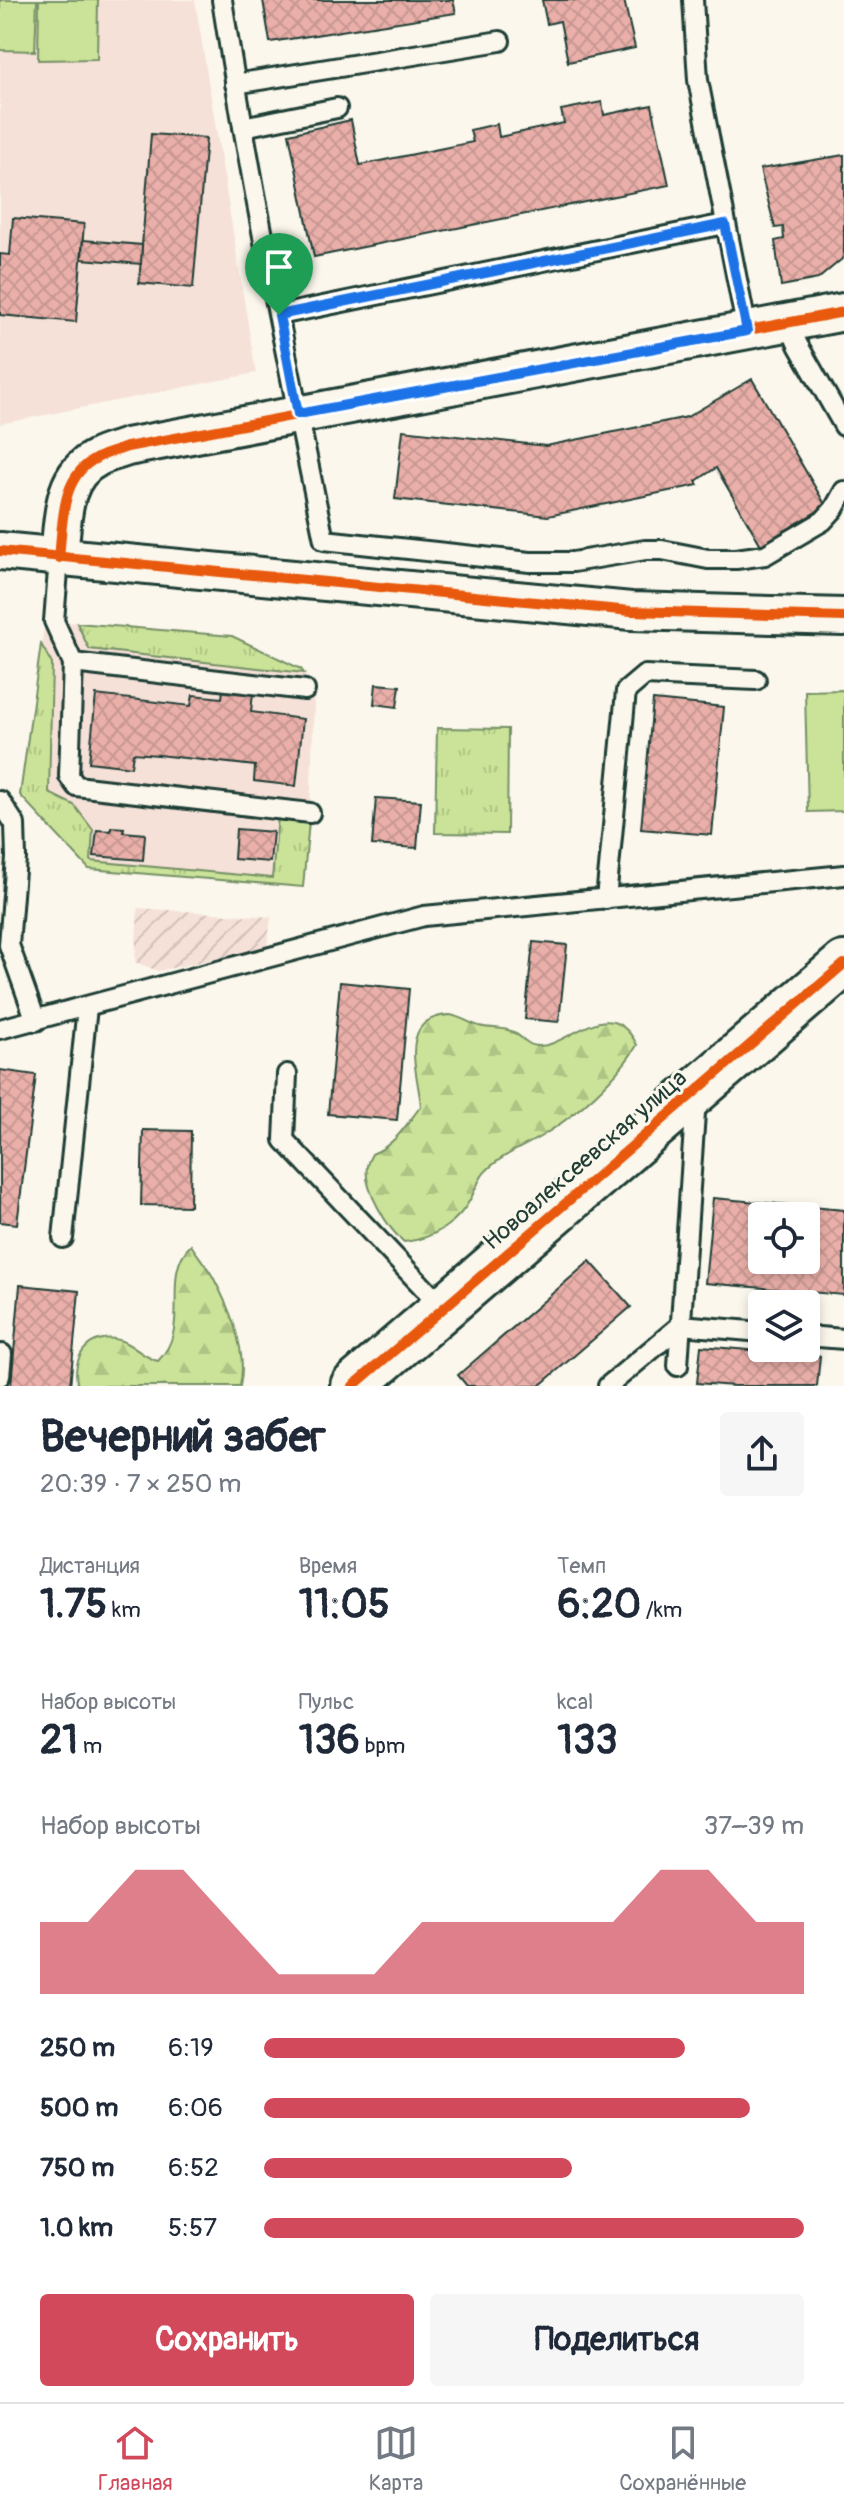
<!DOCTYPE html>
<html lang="ru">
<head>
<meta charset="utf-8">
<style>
	body { margin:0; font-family:Pangolin,sans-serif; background:#f6f6f7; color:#1f2937; height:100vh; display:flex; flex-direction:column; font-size:30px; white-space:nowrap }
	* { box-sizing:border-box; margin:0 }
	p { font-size:26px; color:#747a83 }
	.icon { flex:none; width:44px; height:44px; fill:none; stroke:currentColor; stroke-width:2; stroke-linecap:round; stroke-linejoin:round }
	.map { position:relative; height:1386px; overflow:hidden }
	.details { display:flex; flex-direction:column; background:#fff; flex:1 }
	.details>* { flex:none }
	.buttons { position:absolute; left:748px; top:1202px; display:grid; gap:16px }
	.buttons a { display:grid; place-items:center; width:72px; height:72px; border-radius:8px; background:#fff; box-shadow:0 4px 12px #0003; font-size:40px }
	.pin { position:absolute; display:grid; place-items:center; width:68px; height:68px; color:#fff; margin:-82px -34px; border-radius:50% 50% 50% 0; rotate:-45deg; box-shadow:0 0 8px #0007 }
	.pin .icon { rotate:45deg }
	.round { display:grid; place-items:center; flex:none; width:84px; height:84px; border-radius:8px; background:#f6f6f7 }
	.summary { display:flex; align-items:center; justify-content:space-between; height:136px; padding:0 40px }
	h1 { font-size:44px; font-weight:700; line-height:60px }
	.metrics { display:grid; grid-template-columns:repeat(3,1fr); gap:12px; height:136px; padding:8px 40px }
	.metrics div { display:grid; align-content:center }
	.metrics b { font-size:40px; font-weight:700 }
	.metrics small { font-size:22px; font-weight:400 }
	.metrics p { font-size:22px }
	.chart { height:224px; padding:16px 40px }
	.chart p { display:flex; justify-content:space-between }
	.chart svg { width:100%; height:144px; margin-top:8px; fill:#d1495b; opacity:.7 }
	.action { display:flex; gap:16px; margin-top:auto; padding:16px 40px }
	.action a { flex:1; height:92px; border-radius:8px; background:#d1495b; color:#fff; font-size:32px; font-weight:700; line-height:92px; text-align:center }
	.action a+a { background:#f6f6f7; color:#1f2937 }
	ul { padding:0 40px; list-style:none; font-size:26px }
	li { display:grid; grid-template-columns:128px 96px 1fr; align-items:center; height:60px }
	li i { height:20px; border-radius:10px; background:#d1495b }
	.menu { display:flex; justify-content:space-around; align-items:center; height:112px; border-top:2px solid #e0e1e3; background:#fff; font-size:22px; color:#747a83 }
	.menu a { display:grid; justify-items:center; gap:4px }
	.menu .on { color:#d1495b }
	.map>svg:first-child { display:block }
	.built { fill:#f6e1d8 }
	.industrial { fill:url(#industrial-furrows) }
	.grass { fill:url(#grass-tufts); stroke:#759066; stroke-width:2 }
	.forest { fill:url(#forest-firs); stroke:#759066; stroke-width:2 }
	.pitch { fill:#cbe398; stroke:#759066; stroke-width:2 }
	.building { fill:url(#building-cross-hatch); stroke:#1f3d34; stroke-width:2; fill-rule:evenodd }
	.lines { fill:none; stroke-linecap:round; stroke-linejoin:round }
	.service-casing { stroke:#1f3d34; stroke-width:24 }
	.minor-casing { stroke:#1f3d34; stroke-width:42 }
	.tertiary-casing { stroke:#1f3d34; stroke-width:50 }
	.service { stroke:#fbf7ec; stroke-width:18 }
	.minor { stroke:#fbf7ec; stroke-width:36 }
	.tertiary { stroke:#fbf7ec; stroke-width:44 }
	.cycleway-casing { stroke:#fbf7ec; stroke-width:15 }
	.cycleway { stroke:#e8590c; stroke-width:10 }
	.route-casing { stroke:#fff; stroke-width:16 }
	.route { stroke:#1a73e8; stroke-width:10 }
	.labels { text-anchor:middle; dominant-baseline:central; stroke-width:6; stroke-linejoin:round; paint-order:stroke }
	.street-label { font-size:24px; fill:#1f3d34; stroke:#fbf7ec }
</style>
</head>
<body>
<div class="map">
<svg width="844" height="1386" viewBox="0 0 844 1386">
	<defs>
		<pattern id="industrial-furrows" width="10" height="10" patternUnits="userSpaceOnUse" patternTransform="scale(2)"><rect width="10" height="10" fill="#f6e1d8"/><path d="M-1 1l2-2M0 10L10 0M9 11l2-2" fill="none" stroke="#d2c2ba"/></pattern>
		<pattern id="grass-tufts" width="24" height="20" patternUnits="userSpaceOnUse" patternTransform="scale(2)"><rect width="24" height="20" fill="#cbe398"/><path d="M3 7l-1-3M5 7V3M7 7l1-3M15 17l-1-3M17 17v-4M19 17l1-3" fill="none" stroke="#aec484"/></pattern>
		<pattern id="forest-firs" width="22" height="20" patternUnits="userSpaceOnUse" patternTransform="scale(2)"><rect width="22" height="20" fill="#cbe398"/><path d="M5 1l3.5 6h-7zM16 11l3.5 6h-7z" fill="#aec484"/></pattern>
		<pattern id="building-cross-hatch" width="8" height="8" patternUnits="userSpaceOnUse" patternTransform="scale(2)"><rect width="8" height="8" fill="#eaafa9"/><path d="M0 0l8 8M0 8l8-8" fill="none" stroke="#c89792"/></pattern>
	</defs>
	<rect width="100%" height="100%" fill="#fbf7ec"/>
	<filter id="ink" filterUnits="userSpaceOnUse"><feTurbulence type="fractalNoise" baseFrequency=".0125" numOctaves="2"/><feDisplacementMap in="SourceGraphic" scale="16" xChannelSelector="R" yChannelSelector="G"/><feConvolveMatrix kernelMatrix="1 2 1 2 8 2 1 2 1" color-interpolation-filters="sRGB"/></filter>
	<g filter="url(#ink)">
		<g class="built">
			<path d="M0 0H195L256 373 0 424Z"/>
			<path d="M45 620 232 636 301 669 311 682 314 705 310 813 303 887 89 869 20 795Z"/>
		</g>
		<path class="industrial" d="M138 908 271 917 267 948 158 971 135 962Z"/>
		<g class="grass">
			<path d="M77 623 232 636 301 669 304 673 89 649Z"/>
			<path d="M41 644 52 664 49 793 74 805 93 830 91 861 272 878 278 817 309 821 303 887 89 869 20 795Z"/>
			<path d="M437 728 508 729 507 834 435 833Z"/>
		</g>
		<g class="forest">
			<path d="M450 1015C461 1017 469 1023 479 1026 490 1029 501 1027 511 1031 518 1034 525 1042 532 1045 564 1055 608 987 637 1045 619 1076 576 1115 545 1134 526 1146 503 1154 487 1170 479 1177 477 1187 472 1196 459 1223 433 1239 404 1242 388 1229 363 1188 367 1167 367 1162 370 1158 372 1154 395 1145 406 1125 421 1106 418 1073 396 1017 450 1015Z"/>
			<path d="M191 1245C198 1256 207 1266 213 1277 229 1307 248 1352 240 1386H78C70 1359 88 1332 119 1340 133 1344 142 1357 158 1361 193 1326 159 1275 191 1245Z"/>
		</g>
		<g class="pitch">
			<path d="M0 0H37L35 51 0 50Z"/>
			<path d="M39 0H98L97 59 38 60Z"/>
			<path d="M844 690V811L808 812 805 691Z"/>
		</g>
		<g class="building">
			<path d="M263 0H453L456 13 270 42Z"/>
			<path d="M542 0H624L635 48 568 62 560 21 547 24Z"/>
			<path d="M602 102 604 115 652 105 669 185 314 257 289 134 351 120 360 165 473 142 470 130 497 124 499 137 564 123 561 110Z"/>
			<path d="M151 134 206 138 193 288 139 283Z"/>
			<path d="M844 155V252L842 259 818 279 781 286 775 241 784 239 783 227 775 228 760 169Z"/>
			<path d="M13 218 84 224 76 322 0 315V254L10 255Z"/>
			<path d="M83 240 142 245 141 264 82 259Z"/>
			<path d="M752 379 826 506 761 545 716 468 696 481 698 485 548 516 395 499 403 430 546 446 687 417Z"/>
			<path d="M376 684 400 686 397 707 374 704Z"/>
			<path d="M223 690 253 693 251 712 303 719 296 786 254 781 255 766 158 755 133 753 131 767 89 762 96 695 191 706 193 695 222 698Z"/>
			<path d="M653 700 724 707 712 835 641 829Z"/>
			<path d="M376 798 421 801 417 848 372 845Z"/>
			<path d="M111 827 124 828 123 832 145 834 143 860 94 856 97 830 111 831Z"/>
			<path d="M236 829 273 832 270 862 234 859Z"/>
			<path d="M533 942 567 945 559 1022 525 1019Z"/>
			<path d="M340 982 409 989 397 1120 328 1114Z"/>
			<path d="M0 1070 36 1075 17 1224 0 1222Z"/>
			<path d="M143 1130 191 1131 190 1206 141 1205Z"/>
			<path d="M713 1198 844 1210V1295L705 1283ZM762 1216H806V1260H762Z"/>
			<path d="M590 1261 631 1307 539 1386H467L458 1375Z"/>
			<path d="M20 1285 79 1291 70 1386H11Z"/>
			<path d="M701 1346 820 1356 817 1386H734L697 1383Z"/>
		</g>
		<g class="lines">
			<g class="service-casing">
				<g id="service">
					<path d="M222 0C250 181 287 361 324 540L530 562H573L645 550H662L708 559H736L765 555 823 521 834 509 844 491"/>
					<path d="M693 0 698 80 747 331"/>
					<path d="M235 84 500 41"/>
					<path d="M243 127 337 108"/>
					<path d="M279 315 725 224"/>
					<path d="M789 324 798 345 844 426"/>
					<path d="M59 558 54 621 73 663 305 690"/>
					<path d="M73 663 69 776 76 786 310 813"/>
					<path d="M0 801 15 824 16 858 9 945 36 1021"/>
					<path d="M606 899 626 691 645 675 756 680"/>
					<path d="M0 1029 424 916 844 875"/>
					<path d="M287 1074 284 1140 443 1308"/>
					<path d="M63 1238 87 1007"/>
					<path d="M806 1336 844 1339"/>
					<path d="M678 1366 696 1098"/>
					<path d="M0 1376 2 1354"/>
					<path d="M608 1386 681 1325 762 1332"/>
				</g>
			</g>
			<g class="minor-casing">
				<g id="minor">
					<path d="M0 551 631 611 844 617"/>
					<path d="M59 558C63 523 60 476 97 458 106 453 117 451 127 447L844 312"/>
				</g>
			</g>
			<g class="tertiary-casing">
				<path id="tertiary" d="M353 1386 844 964"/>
			</g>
			<use href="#service" class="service"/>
			<use href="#minor" class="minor"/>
			<use href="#tertiary" class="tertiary"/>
			<g class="cycleway-casing">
				<g id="cycleway">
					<path d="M0 551 631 611 844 617"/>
					<path d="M59 558C63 523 60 476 97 458 106 453 117 451 127 447L844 312"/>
					<path d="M353 1386 844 964"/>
				</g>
			</g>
			<use href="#cycleway" class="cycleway"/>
		</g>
	</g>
	<g class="lines" filter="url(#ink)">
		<g class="route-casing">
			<path id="route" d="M725 224 747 331 298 414 279 315Z"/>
		</g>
		<use href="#route" class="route"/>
	</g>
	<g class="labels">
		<g class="street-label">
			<text transform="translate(585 1160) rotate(-41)">Новоалексеевская улица</text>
		</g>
	</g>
</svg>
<div class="buttons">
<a><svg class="icon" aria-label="locate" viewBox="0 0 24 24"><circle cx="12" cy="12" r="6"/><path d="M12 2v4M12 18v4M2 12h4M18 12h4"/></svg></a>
<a><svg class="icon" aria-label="layers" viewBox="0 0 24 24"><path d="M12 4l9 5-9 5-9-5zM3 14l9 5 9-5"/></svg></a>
</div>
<div class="pin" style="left:279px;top:315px;background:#1e9e55"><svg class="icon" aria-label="arrive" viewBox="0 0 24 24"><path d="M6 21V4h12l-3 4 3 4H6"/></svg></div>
</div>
<section class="details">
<div class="summary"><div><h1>Вечерний забег</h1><p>20:39 · 7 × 250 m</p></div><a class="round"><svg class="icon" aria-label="share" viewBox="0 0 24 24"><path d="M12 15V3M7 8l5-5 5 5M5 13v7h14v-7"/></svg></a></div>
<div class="metrics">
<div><p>Дистанция</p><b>1.75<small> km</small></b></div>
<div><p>Время</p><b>11:05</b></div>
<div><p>Темп</p><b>6:20<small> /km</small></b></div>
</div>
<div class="metrics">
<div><p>Набор высоты</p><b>21<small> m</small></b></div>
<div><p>Пульс</p><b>136<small> bpm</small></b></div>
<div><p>kcal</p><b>133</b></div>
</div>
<div class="chart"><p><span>Набор высоты</span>37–39 m</p>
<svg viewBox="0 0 160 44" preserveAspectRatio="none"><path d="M0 44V22L10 22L20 6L30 6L40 22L50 38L60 38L70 38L80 22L90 22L100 22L110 22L120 22L130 6L140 6L150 22L160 22V44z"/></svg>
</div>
<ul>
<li><b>250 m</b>6:19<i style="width:78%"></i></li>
<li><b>500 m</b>6:06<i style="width:90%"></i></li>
<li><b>750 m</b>6:52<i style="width:57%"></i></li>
<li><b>1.0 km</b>5:57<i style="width:100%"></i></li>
</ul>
<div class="action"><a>Сохранить</a><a>Поделиться</a></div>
</section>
<nav class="menu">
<a class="on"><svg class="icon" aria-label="home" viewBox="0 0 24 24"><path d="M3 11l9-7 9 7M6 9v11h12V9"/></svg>Главная</a>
<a><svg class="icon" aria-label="map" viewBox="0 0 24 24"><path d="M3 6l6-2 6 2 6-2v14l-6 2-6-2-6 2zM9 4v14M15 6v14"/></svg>Карта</a>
<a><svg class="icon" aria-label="saved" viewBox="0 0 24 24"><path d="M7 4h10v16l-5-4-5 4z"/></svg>Сохранённые</a>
</nav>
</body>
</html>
